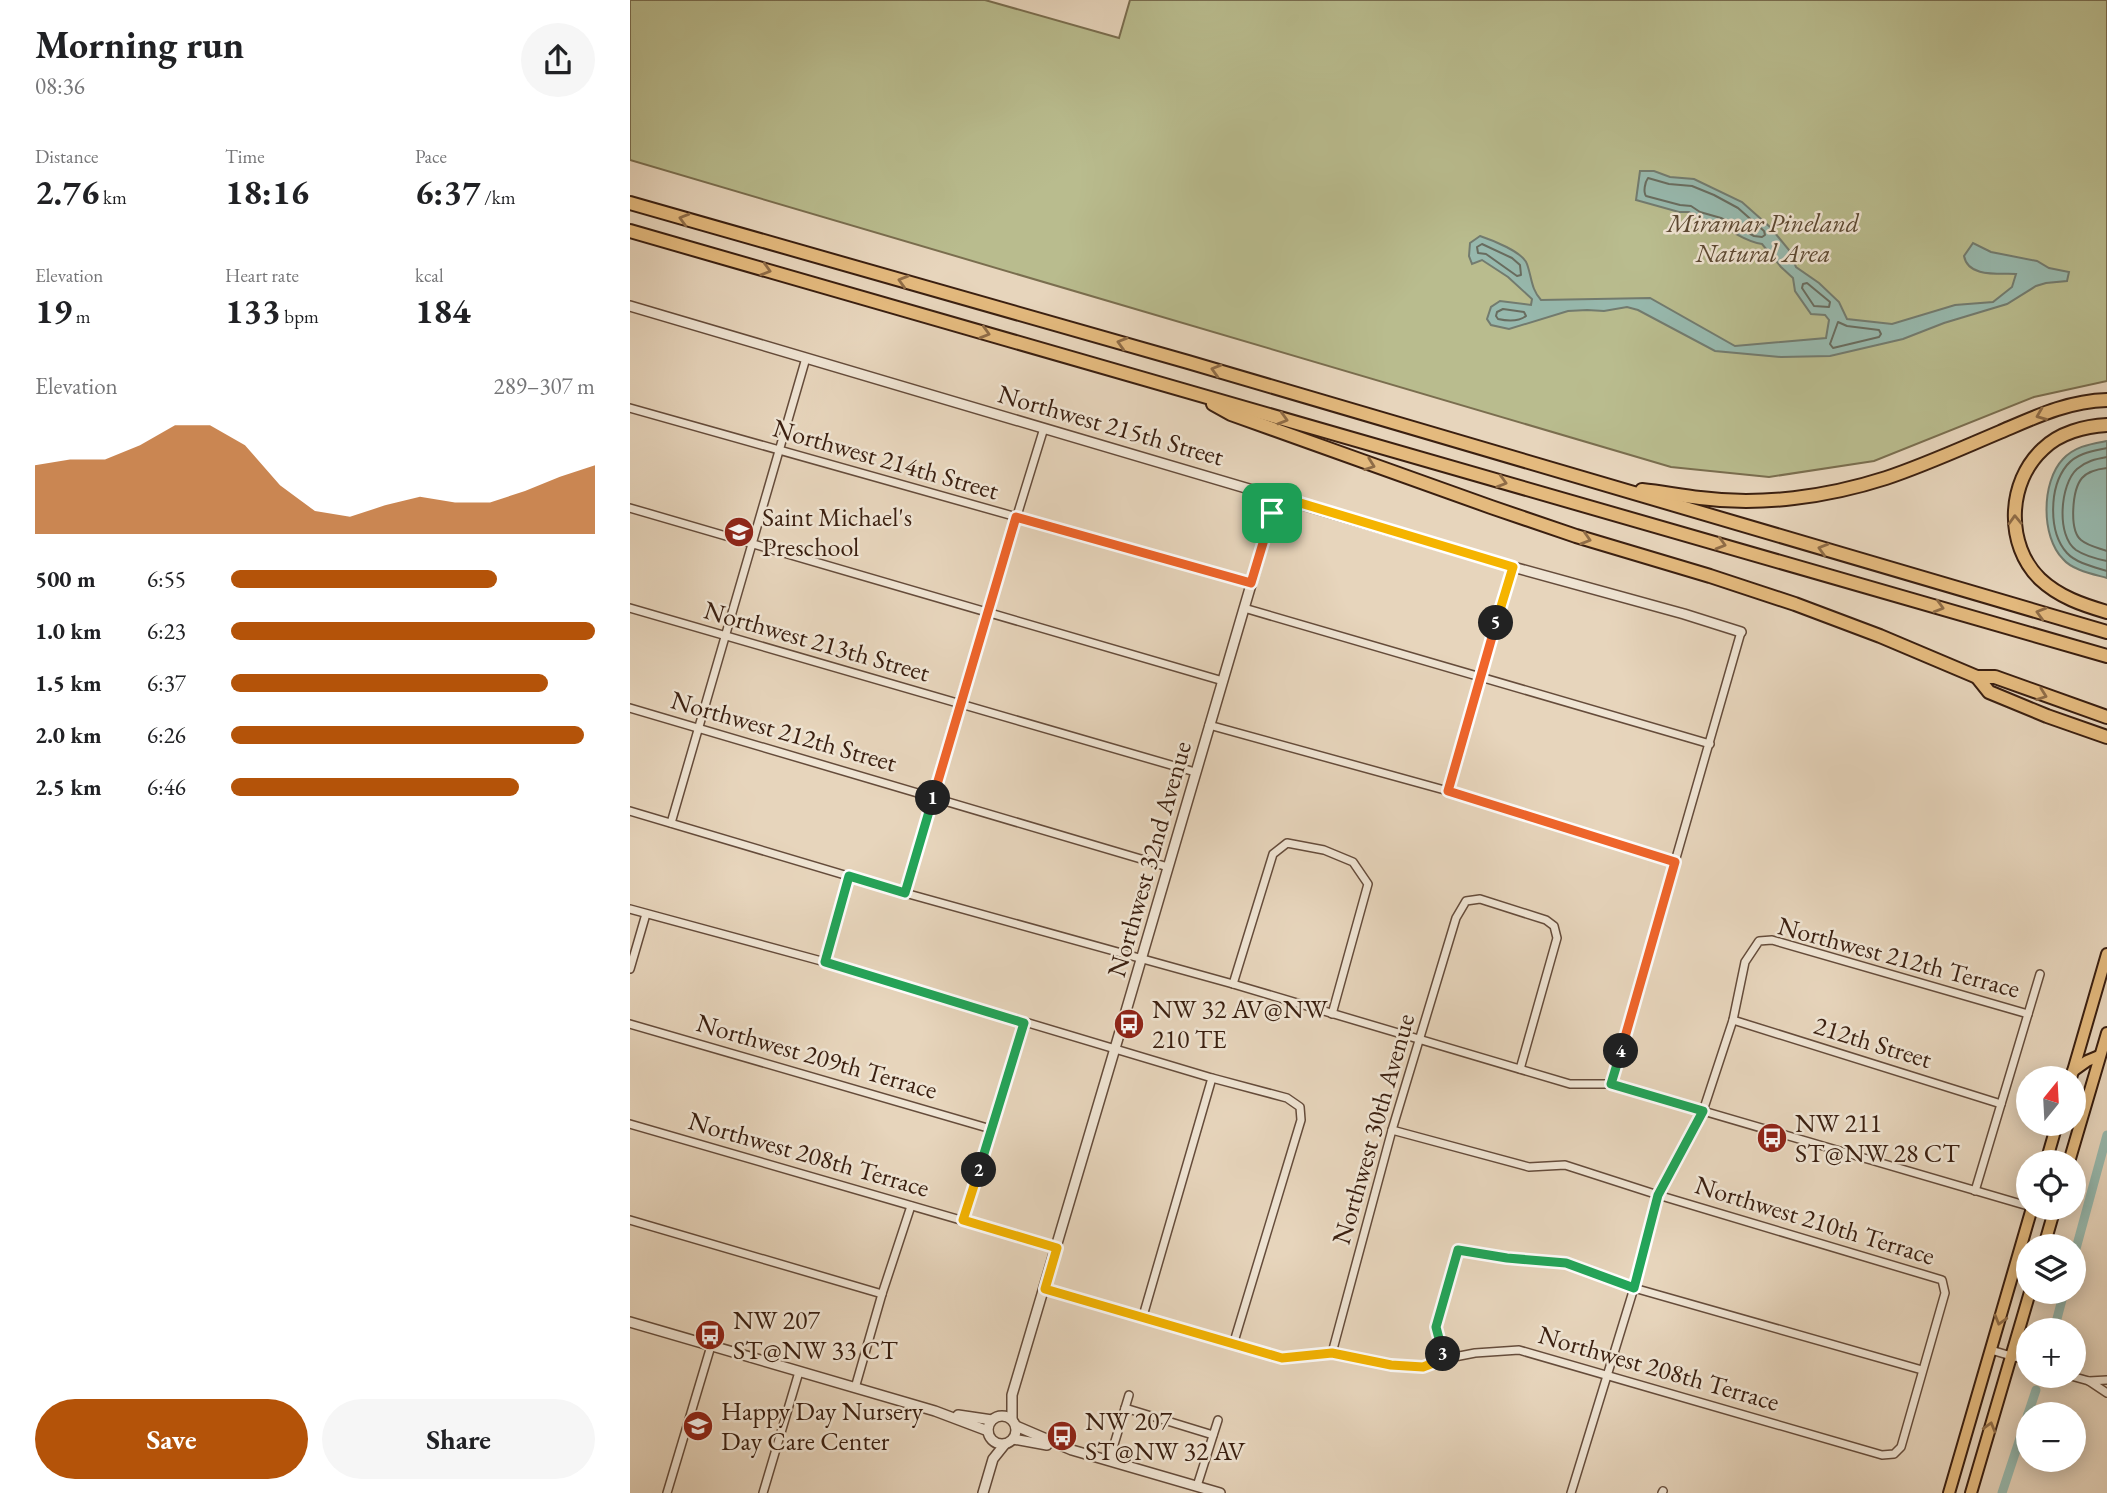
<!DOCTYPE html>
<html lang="en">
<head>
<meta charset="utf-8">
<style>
	body { margin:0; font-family:"EB Garamond",serif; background:#f6f6f6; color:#202124; height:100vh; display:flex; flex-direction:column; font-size:26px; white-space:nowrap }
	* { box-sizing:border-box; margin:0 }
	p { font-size:23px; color:#757577 }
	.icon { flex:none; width:38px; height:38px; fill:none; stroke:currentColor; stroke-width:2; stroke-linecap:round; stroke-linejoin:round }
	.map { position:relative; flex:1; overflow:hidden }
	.drawer { display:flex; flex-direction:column; background:#fff; width:630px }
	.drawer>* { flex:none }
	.needle { width:46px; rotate:18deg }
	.fabs { position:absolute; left:1386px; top:1066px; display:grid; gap:14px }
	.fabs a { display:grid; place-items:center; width:70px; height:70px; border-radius:50%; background:#fff; box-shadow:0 4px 18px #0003; font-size:35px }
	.pin { position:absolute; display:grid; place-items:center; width:60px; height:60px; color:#fff; margin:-30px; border-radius:14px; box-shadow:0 4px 10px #0006 }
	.km { position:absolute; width:35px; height:35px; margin:-18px; border-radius:50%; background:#222; color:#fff; font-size:19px; line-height:35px; text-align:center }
	.round { display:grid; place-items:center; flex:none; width:74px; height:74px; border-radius:37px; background:#f6f6f6 }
	.summary { display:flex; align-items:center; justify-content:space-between; height:119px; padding:0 35px }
	h1 { font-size:38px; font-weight:700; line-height:52px }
	.figures { display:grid; grid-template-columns:repeat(3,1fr); gap:10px; height:119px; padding:7px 35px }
	.figures div { display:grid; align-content:center }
	.figures b { font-size:35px; font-weight:700 }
	.figures small { font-size:19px; font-weight:400 }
	.figures p { font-size:19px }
	.chart { height:196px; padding:14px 35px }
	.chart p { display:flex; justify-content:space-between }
	.chart svg { width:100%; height:126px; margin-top:7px; fill:#b45309; opacity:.7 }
	.primary-button { display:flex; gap:14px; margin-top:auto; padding:14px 35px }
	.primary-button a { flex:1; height:80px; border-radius:42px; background:#b45309; color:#fff; font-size:28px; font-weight:700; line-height:80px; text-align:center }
	.primary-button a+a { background:#f6f6f6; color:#202124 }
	ul { padding:0 35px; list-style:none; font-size:23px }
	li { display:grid; grid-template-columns:112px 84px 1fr; align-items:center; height:52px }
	li i { height:18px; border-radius:9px; background:#b45309 }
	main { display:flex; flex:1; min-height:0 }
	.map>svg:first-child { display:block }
	.green { fill:#b9bc8e; stroke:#7a6e4f; stroke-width:2 }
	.water { fill:#97b9ae; stroke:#727b6f; stroke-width:2 }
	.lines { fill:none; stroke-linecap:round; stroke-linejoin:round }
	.shore { stroke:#686c5f; stroke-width:2 }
	.canal { stroke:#97b9ae; stroke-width:9 }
	.minor-casing { stroke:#654c3b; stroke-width:10 }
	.tertiary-casing { stroke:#654c3b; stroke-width:12 }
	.primary-casing { stroke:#3a1f10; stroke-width:14 }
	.motorway-casing { stroke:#3a1f10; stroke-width:16 }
	.minor { stroke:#efe4d3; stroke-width:7 }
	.tertiary { stroke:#efe4d3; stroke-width:9 }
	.primary { stroke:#e4ba7e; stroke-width:10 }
	.motorway { stroke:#e4ba7e; stroke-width:12 }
	.oneway { stroke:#8f6c47 }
	.split-1-casing { stroke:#fff; stroke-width:14 }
	.split-2-casing { stroke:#fff; stroke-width:14 }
	.split-3-casing { stroke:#fff; stroke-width:14 }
	.split-4-casing { stroke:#fff; stroke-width:14 }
	.split-5-casing { stroke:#fff; stroke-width:14 }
	.split-6-casing { stroke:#fff; stroke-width:14 }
	.split-1 { stroke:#f0652b; stroke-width:9 }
	.split-2 { stroke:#22a559; stroke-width:9 }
	.split-3 { stroke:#f5b400; stroke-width:9 }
	.split-4 { stroke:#22a559; stroke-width:9 }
	.split-5 { stroke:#f0652b; stroke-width:9 }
	.split-6 { stroke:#f5b400; stroke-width:9 }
	.labels { text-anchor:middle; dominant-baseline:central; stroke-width:5; stroke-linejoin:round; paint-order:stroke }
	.park-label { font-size:26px; font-style:italic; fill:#5a4630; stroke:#efe4d3 }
	.street-label { font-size:26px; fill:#3a1f10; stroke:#efe4d3 }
	.poi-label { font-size:26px; fill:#3a1f10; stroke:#efe4d3; text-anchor:start }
</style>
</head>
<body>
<main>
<section class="drawer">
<div class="summary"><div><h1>Morning run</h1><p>08:36</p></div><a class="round"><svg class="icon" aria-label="share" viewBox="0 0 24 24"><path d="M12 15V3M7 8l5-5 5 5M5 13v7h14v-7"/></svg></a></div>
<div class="figures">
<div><p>Distance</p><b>2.76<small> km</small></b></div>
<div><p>Time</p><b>18:16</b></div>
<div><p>Pace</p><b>6:37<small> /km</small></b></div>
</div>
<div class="figures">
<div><p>Elevation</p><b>19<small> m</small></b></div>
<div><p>Heart rate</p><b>133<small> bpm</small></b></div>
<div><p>kcal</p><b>184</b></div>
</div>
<div class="chart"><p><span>Elevation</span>289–307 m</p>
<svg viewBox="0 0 160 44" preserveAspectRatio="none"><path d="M0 44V20L10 18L20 18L30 13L40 6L50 6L60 13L70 27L80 36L90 38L100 34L110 31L120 33L130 33L140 29L150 24L160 20V44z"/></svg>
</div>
<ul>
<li><b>500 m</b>6:55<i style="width:73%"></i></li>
<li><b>1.0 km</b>6:23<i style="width:100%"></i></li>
<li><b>1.5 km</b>6:37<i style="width:87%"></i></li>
<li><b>2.0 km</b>6:26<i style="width:97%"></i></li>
<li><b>2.5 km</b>6:46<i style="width:79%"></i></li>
</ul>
<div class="primary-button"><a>Save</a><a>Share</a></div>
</section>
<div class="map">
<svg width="1477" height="1493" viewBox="0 0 1477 1493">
	<rect width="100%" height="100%" fill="#e7d5bc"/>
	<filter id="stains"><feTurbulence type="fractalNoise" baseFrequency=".00286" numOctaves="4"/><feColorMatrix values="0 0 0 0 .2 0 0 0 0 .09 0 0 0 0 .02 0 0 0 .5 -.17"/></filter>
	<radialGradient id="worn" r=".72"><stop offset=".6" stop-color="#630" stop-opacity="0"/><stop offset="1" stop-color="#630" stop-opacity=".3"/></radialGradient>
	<path class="green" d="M0 0H355L489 38 500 0H1477V381L1404 397 1244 461 1139 477 1041 467 0 160Z"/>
	<g class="water">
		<path d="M1010 171H1024L1040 177 1064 179 1112 202 1140 227 1159 250 1166 267 1189 283 1209 302 1217 319 1262 324 1325 305 1363 302 1382 287 1386 274C1370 273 1338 278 1334 256L1343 243 1361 252 1407 261 1419 268 1439 272 1437 281 1416 283 1406 286 1377 304 1314 323 1273 339 1200 356 1151 357 1085 351 1008 310 997 307 974 311 957 310 938 311 879 329 861 325 857 319 861 307 870 301 901 305 902 299 878 277 852 260 842 264 839 256 840 243 850 236C862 240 893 252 897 264 902 278 901 289 911 300L1020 298 1105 346 1196 338 1199 320 1195 315 1181 314 1165 291 1163 278 1151 267 1132 244C1116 242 1105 232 1090 226 1079 221 1068 221 1059 212H1049L1006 200Z"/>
		<path d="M1477 441V578C1463 574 1442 570 1433 559 1411 537 1411 482 1433 459 1445 446 1461 444 1477 441Z"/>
	</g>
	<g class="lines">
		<g class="shore">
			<path d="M1018 178 1039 184 1062 186 1084 195 1108 208 1134 231 1135 235 1132 237 1124 236 1091 218 1070 212 1061 206 1050 205 1016 196C1013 192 1015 182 1018 178Z"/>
			<path d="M852 244 882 258 890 265 891 275 887 276 856 254 848 253 847 247Z"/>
			<path d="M1177 283 1200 302 1199 307 1184 306 1172 288 1173 284Z"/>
			<path d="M873 309 894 312 896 316C888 322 877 321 868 319L866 316 867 312Z"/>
			<path d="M1208 322 1217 326 1249 330 1251 334 1249 337 1203 348 1200 344Z"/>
			<path d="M1477 448C1463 451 1447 453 1437 465 1419 487 1418 532 1437 553 1446 563 1464 567 1477 571"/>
			<path d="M1477 457C1466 459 1456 461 1447 469 1430 484 1426 536 1446 550 1455 556 1467 559 1477 561"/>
			<path d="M1477 468C1468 469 1458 471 1452 478 1442 490 1439 530 1451 540 1458 546 1469 548 1477 551"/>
		</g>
		<g class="canal">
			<path d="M1444 1256 1477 1135"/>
			<path d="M1424 1330 1434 1292"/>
			<path d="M1398 1414 1406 1390"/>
			<path d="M1372 1493 1398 1414"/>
		</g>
		<g class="minor-casing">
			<g id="minor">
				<path d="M0 408 621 583"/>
				<path d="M0 508 593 681"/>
				<path d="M0 608 565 772"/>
				<path d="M614 608 1080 744"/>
				<path d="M0 708 538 867"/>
				<path d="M579 725 818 791 1045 861"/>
				<path d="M818 791 883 567"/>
				<path d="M0 811 275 893 603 984 940 1084H981L1398 1206"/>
				<path d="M41 823 176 358"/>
				<path d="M275 893 329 704 414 428"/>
				<path d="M0 909 195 962 582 1078 657 1098 670 1107 671 1120 603 1345"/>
				<path d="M195 962 219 876"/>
				<path d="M0 969 16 914"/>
				<path d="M603 984 643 854 657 843 694 850 723 862 738 884 702 1014"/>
				<path d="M1103 1020 1371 1104"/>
				<path d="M0 1024 361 1129"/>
				<path d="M981 1084 1111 632"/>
				<path d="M0 1124 427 1248"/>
				<path d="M1345 1191 1410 974"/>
				<path d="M1403 1208 1424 1214"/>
				<path d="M0 1220 252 1294"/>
				<path d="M333 1221 394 1023"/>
				<path d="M415 1289 652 1358 702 1353 761 1365 793 1367 814 1359 845 1353 889 1350 1252 1455 1264 1454 1271 1447 1315 1293 1312 1280 1028 1195 935 1165 899 1167 762 1130"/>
				<path d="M513 1316 582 1078"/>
				<path d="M1361 1350 1398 1361"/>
				<path d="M702 1353 762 1130 826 918 836 901 850 899 916 920 924 926 927 938 890 1069"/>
				<path d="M814 1359 806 1327 828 1250 877 1258 936 1263 1004 1288 1292 1370"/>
				<path d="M1441 1376 1459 1381 1477 1393"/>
				<path d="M1459 1381 1477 1380"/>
				<path d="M225 1388 252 1294 281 1206"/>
				<path d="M495 1408 583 1435"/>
				<path d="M479 1461 499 1395"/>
				<path d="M567 1486 588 1420"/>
				<path d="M37 1493 81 1346"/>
				<path d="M133 1493 169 1372"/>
				<path d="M941 1493 1004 1288 1028 1195 1073 1111 1103 1020 1115 962 1129 941 1142 940 1398 1014"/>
				<path d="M1032 1493 1033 1491"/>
			</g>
		</g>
		<g class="tertiary-casing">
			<g id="tertiary">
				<path d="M0 306 883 567 1054 614 1111 632"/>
				<path d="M0 1322 305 1411 358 1431"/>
				<path d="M328 1415 362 1420"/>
				<circle cx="372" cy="1430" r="14"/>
				<path d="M382 1420V1395C472 1096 559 795 647 496"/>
				<path d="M386 1426 442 1450 590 1493"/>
				<path d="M383 1439 417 1445"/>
				<path d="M353 1493 363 1459 375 1444"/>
			</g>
		</g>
		<g class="primary-casing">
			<g id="primary">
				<path d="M1443 1071 1457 1061 1469 1056"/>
				<path d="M1441 1078 1477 954"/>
				<path d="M1416 1162 1427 1124"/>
				<path d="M1439 1162 1477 1033"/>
				<path d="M1414 1246 1425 1208"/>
				<path d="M1319 1493 1402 1208"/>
				<path d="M1341 1493 1400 1292"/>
			</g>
		</g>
		<g class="motorway-casing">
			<g id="motorway">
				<path d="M0 203 558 362 1477 632"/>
				<path d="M0 231 1477 656"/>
				<path d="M583 404 601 414 861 507 946 536 1080 576 1165 604 1250 636 1347 677H1365L1477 717"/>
				<path d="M1477 425C1455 426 1429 433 1413 449 1377 482 1375 545 1410 579 1429 597 1453 605 1477 612"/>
				<path d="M1012 490C1032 492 1051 496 1070 498 1131 506 1197 497 1256 478 1295 465 1332 448 1370 432 1405 417 1438 401 1477 400"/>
				<path d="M1347 677 1359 692 1417 716 1477 737"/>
			</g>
		</g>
		<use href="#minor" class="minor"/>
		<use href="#tertiary" class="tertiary"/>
		<use href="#primary" class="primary"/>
		<use href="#motorway" class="motorway"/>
	</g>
	<defs><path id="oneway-chevron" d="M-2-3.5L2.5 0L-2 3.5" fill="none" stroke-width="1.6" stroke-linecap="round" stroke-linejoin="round" transform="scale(1.75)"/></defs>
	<g class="oneway">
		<use href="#oneway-chevron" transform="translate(54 219) rotate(-164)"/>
		<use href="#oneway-chevron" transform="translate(136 270) rotate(16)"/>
		<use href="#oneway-chevron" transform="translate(273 281) rotate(-164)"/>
		<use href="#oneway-chevron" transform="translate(355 333) rotate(16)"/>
		<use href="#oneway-chevron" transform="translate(492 343) rotate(-164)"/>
		<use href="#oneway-chevron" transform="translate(586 370) rotate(-164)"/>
		<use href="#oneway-chevron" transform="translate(1411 415) rotate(158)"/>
		<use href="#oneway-chevron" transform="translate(653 419) rotate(16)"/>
		<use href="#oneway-chevron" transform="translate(740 465) rotate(20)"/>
		<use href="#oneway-chevron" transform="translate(872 482) rotate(16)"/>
		<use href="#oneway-chevron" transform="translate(1385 520) rotate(-92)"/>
		<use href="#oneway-chevron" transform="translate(956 539) rotate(17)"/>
		<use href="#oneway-chevron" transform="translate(1091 544) rotate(16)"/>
		<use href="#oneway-chevron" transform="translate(1193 549) rotate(-164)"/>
		<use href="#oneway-chevron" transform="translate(1309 607) rotate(16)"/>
		<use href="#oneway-chevron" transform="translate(1411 613) rotate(-164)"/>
		<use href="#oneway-chevron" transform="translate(1412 695) rotate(20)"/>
		<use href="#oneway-chevron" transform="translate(1370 1320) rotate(106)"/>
		<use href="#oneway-chevron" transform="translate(1360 1427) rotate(-74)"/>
	</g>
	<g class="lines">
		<g class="split-1-casing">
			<path id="split-1" d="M303 798 386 517 621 583 642 513"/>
		</g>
		<g class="split-2-casing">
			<path id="split-2" d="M303 798 275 893 219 876 195 962 394 1023 349 1170"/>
		</g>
		<g class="split-3-casing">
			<path id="split-3" d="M349 1170 333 1220 427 1248 415 1289 652 1358 702 1353 761 1365 793 1367 814 1359 813 1354"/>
		</g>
		<g class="split-4-casing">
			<path id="split-4" d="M813 1354 806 1327 828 1250 877 1258 936 1263 1004 1288 1028 1195 1073 1111 981 1084 991 1051"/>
		</g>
		<g class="split-5-casing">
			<path id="split-5" d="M866 623 818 791 1045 862 991 1051"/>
		</g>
		<g class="split-6-casing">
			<path id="split-6" d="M642 513 647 496 883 567 866 623"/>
		</g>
		<use href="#split-1" class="split-1"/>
		<use href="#split-2" class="split-2"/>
		<use href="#split-3" class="split-3"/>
		<use href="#split-4" class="split-4"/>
		<use href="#split-5" class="split-5"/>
		<use href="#split-6" class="split-6"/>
	</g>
	<defs>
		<g id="school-disc" transform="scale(1.575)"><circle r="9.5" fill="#8f2418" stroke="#efe4d3"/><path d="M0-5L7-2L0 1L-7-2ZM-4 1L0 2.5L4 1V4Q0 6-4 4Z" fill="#fff"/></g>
		<g id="bus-disc" transform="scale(1.575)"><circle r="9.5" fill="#8f2418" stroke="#efe4d3"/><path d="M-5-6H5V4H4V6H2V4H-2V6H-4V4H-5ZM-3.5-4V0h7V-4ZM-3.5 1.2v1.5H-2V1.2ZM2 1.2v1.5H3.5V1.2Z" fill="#fff"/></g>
	</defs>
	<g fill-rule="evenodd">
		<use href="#school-disc" x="109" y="532"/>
		<use href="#bus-disc" x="499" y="1024"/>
		<use href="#bus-disc" x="1142" y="1138"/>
		<use href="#bus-disc" x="80" y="1335"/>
		<use href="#school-disc" x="68" y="1426"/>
		<use href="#bus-disc" x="432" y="1436"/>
	</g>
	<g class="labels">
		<g class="park-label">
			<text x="1133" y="223">Miramar Pineland<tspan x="1133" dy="30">Natural Area</tspan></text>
		</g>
		<g class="street-label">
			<text transform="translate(481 425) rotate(16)">Northwest 215th Street</text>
			<text transform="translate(256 459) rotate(16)">Northwest 214th Street</text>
			<text transform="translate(187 641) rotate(16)">Northwest 213th Street</text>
			<text transform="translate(154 731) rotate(16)">Northwest 212th Street</text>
			<text transform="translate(519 859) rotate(-74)">Northwest 32nd Avenue</text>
			<text transform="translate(1269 957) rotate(15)">Northwest 212th Terrace</text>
			<text transform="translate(1243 1042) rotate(17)">212th Street</text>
			<text transform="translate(187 1056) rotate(16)">Northwest 209th Terrace</text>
			<text transform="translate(743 1129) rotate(-74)">Northwest 30th Avenue</text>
			<text transform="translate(179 1154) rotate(16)">Northwest 208th Terrace</text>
			<text transform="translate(1185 1220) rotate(17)">Northwest 210th Terrace</text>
			<text transform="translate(1029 1368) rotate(16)">Northwest 208th Terrace</text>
		</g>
		<g class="poi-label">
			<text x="132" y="517">Saint Michael's<tspan x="132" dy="30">Preschool</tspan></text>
			<text x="522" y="1009">NW 32 AV@NW<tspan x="522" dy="30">210 TE</tspan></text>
			<text x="1165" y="1123">NW 211<tspan x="1165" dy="30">ST@NW 28 CT</tspan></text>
			<text x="103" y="1320">NW 207<tspan x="103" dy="30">ST@NW 33 CT</tspan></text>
			<text x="91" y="1411">Happy Day Nursery<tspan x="91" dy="30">Day Care Center</tspan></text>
			<text x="455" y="1421">NW 207<tspan x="455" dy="30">ST@NW 32 AV</tspan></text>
		</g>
	</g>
	<rect width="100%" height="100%" filter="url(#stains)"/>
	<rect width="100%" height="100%" fill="url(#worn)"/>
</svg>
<div class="fabs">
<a><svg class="needle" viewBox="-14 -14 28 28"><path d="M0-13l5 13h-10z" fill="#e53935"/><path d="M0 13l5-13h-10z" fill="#757577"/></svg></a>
<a><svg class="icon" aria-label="locate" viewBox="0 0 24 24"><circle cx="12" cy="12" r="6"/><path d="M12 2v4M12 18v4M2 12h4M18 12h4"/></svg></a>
<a><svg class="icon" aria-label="layers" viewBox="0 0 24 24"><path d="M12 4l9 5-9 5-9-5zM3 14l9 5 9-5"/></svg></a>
<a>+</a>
<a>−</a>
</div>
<div class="pin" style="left:642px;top:513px;background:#1e9e55"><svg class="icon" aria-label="arrive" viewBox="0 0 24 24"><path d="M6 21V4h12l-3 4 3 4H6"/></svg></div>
<b class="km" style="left:303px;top:798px">1</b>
<b class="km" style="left:349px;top:1170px">2</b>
<b class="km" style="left:813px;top:1354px">3</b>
<b class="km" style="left:991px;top:1051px">4</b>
<b class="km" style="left:866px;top:623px">5</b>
</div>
</main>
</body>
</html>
